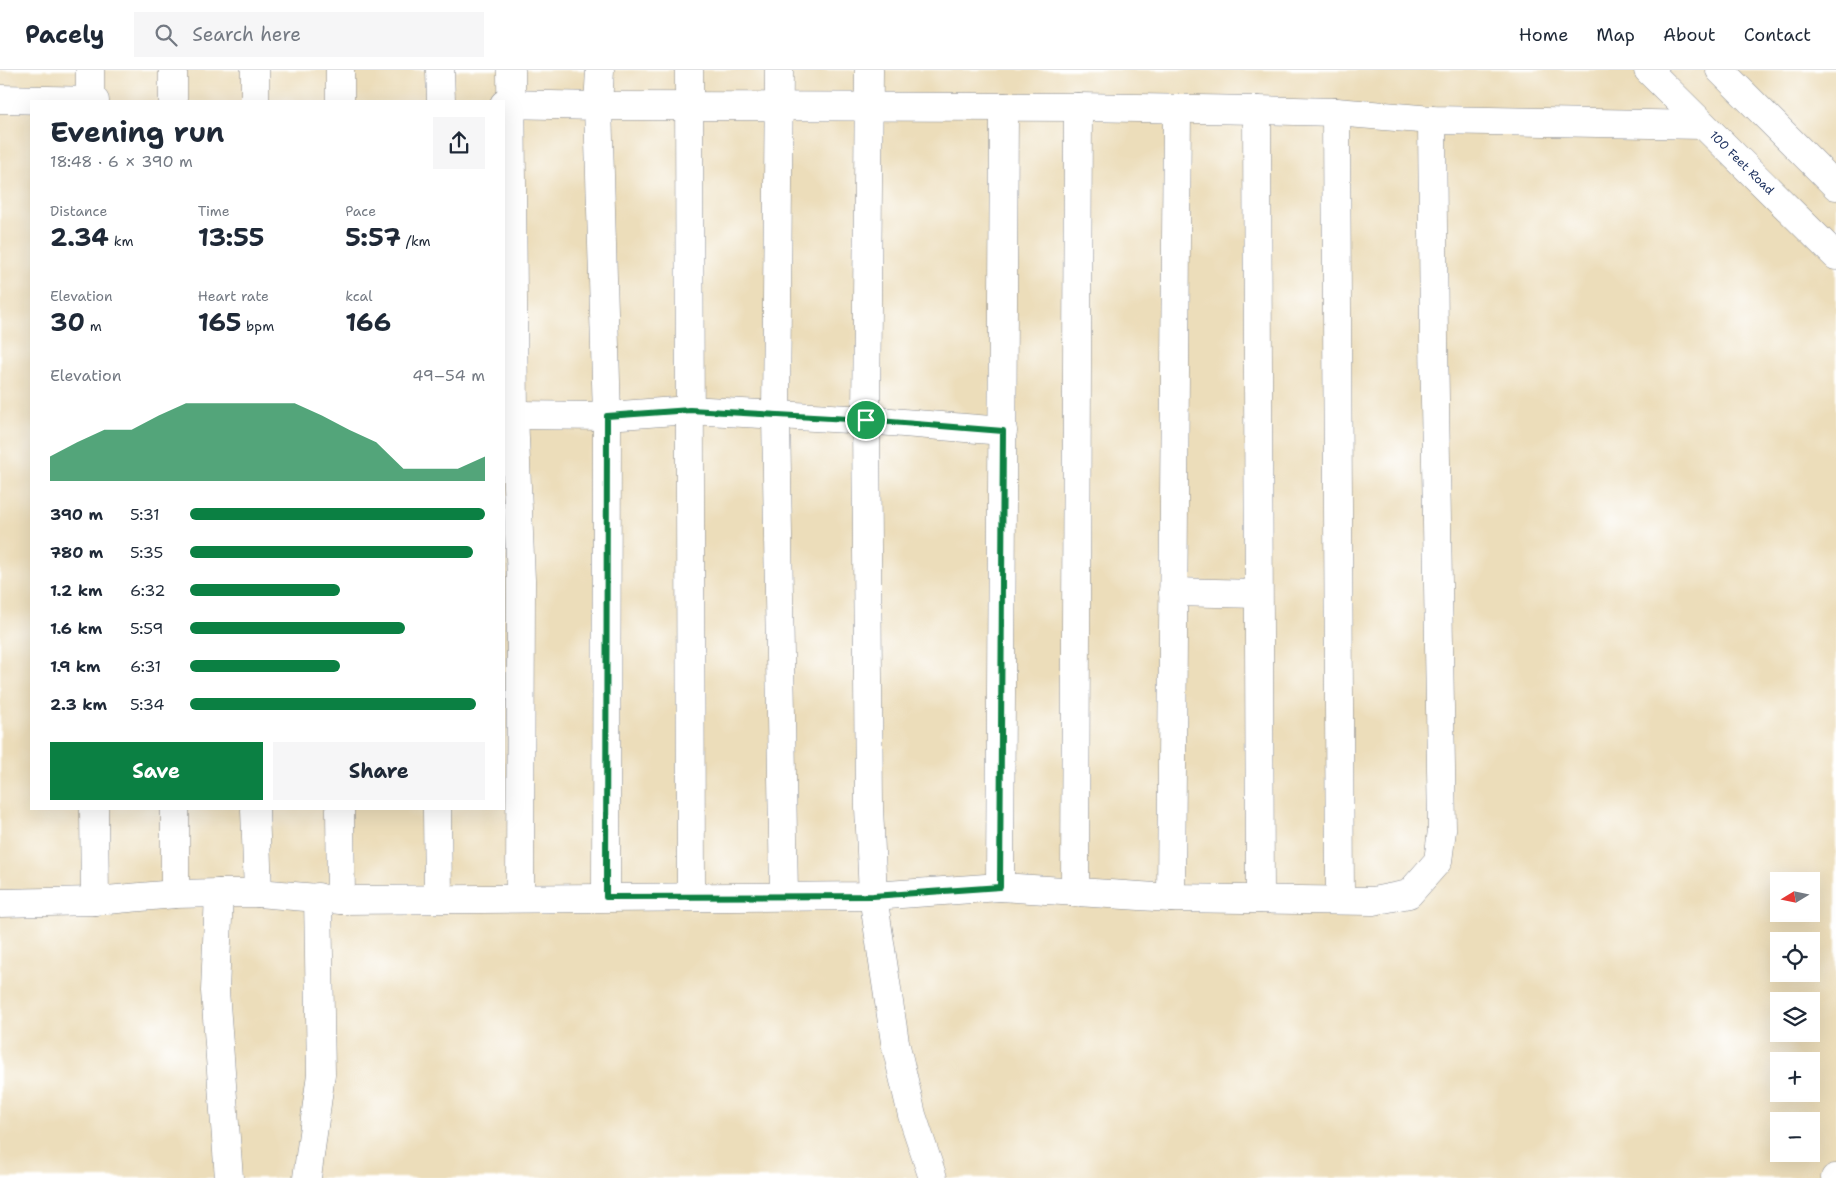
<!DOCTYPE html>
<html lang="en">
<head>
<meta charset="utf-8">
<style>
	body { margin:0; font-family:"Shantell Sans",sans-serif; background:#f6f6f7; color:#1f2937; height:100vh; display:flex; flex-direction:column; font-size:19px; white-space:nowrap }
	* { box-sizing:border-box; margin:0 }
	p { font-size:16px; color:#747a83 }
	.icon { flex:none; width:28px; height:28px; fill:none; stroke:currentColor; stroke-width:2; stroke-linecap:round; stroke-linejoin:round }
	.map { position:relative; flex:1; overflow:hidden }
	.drawer { position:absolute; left:30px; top:30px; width:475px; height:710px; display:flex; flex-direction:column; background:#fff; border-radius:0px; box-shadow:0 5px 20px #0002 }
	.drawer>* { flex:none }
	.needle { width:32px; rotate:260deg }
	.controls { position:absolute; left:1770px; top:802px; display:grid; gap:10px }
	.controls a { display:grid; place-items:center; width:50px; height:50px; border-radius:0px; background:#fff; box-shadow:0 5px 20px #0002; font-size:25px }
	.pin { position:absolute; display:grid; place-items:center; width:42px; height:42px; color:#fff; margin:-21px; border:2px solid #fff; border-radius:50%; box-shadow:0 1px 5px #0007 }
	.round { display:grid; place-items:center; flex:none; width:52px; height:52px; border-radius:0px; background:#f6f6f7 }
	.headline { display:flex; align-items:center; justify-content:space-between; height:85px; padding:0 20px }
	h1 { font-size:28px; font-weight:700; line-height:38px }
	.figures { display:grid; grid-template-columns:repeat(3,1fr); gap:8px; height:85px; padding:5px 20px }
	.figures div { display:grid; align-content:center }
	.figures b { font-size:25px; font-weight:700 }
	.figures small { font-size:14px; font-weight:400 }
	.figures p { font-size:14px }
	.chart { height:140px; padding:10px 20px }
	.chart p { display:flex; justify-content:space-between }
	.chart svg { width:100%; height:90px; margin-top:5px; fill:#0b8043; opacity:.7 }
	.cta { display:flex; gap:10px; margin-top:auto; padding:10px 20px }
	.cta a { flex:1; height:58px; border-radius:0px; background:#0b8043; color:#fff; font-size:20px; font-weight:700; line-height:58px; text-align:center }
	.cta a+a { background:#f6f6f7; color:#1f2937 }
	ul { padding:0 20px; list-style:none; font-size:16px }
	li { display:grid; grid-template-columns:80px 60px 1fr; align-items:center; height:38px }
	li i { height:12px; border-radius:6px; background:#0b8043 }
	header { display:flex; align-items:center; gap:30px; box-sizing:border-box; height:70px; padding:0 25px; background:#fff; border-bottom:1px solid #e0e1e3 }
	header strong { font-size:24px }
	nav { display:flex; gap:28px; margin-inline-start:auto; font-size:18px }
	.search { width:350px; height:45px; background:#f6f6f7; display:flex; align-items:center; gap:12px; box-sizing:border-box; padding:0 18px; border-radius:0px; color:#747a83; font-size:19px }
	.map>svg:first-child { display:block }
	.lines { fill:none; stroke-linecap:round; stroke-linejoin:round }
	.minor-casing { stroke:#84868c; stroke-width:29 }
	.major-casing { stroke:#84868c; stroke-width:29 }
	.minor { stroke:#fff; stroke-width:28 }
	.major { stroke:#fff; stroke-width:28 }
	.route-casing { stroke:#fff; stroke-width:10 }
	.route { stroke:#0b8043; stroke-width:6 }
	.labels { text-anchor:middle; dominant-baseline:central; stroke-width:5; stroke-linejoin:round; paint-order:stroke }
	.street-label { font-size:12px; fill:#1b2f5e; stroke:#fff }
</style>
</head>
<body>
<header>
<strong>Pacely</strong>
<div class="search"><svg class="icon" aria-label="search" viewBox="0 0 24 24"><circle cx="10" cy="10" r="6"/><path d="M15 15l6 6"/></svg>Search here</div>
<nav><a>Home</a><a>Map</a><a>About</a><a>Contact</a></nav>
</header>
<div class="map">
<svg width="1836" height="1108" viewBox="0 0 1836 1108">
	<rect width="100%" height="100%" fill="#fff"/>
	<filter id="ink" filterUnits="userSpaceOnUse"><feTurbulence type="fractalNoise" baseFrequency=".02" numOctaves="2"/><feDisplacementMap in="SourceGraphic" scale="10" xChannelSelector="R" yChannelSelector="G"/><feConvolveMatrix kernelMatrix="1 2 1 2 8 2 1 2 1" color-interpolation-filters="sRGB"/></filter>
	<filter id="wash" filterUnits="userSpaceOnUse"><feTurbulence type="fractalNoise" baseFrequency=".0096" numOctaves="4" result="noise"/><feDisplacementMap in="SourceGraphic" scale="20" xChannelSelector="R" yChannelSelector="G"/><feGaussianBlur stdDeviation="1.12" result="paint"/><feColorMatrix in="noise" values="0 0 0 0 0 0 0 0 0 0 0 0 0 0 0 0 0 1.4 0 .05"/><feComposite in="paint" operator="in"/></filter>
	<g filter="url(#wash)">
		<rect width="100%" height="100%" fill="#ecddba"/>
	</g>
	<g filter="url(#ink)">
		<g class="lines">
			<g class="minor-casing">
				<g id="minor">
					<path d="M90 0V31"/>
					<path d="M440 0 441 31"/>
					<path d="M511 0 514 345 521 510 520 828"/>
					<path d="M600 0 598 36 607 346 606 827"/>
					<path d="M689 0 691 826"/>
					<path d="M779 0 776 345 784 826"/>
					<path d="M869 0 866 350 869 737 873 826 895 972 912 1045 933 1108"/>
					<path d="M0 29 95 31"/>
					<path d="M173 31V0"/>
					<path d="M255 31V0"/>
					<path d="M340 31V0"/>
					<path d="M504 34 598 36 1078 37 1257 40 1336 42 1432 50 1703 55"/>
					<path d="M1257 40 1260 829"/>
					<path d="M1336 42 1340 830"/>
					<path d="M514 345 607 346 689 340 866 350 1003 361"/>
					<path d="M1173 522 1258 524V526"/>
					<path d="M94 739 95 831"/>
					<path d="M175 739V824"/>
					<path d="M255 739 258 823"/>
					<path d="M340 739 341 830"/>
					<path d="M437 739 438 828"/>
					<path d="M1000 817 1004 37"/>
					<path d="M219 823 215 921 229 1108"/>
					<path d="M1075 823 1078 37"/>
					<path d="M1171 828 1177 39"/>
					<path d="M0 833 95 831 175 824 219 823H258L341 830 873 826 1000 817 1171 828 1373 831 1409 824 1438 791 1442 760 1434 269 1432 50"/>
					<path d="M307 1108 321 1004 318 827"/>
					<path d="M1835 1108H1836"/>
				</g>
			</g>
			<g class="major-casing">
				<g id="major">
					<path id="s1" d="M1648 0 1836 186"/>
					<path d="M1720 0 1836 116"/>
				</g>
			</g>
			<use href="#minor" class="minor"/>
			<use href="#major" class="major"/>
		</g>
	</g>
	<g class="lines" filter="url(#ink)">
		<g class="route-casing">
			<path id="route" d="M690 340 866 350 1003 361 1000 817 873 826 606 827 607 346Z"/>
		</g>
		<use href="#route" class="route"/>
	</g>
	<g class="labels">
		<g class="street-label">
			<text stroke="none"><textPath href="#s1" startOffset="132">100 Feet Road</textPath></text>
		</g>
	</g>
</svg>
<div class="controls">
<a><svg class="needle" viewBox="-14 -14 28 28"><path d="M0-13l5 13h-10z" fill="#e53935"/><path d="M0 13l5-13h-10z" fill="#747a83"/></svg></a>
<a><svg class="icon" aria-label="locate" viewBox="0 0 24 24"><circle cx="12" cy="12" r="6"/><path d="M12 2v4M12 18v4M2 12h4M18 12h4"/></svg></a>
<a><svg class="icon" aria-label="layers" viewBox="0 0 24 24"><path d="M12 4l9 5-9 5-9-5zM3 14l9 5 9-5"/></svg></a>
<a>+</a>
<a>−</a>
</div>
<div class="pin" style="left:866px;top:350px;background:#1e9e55"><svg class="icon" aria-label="arrive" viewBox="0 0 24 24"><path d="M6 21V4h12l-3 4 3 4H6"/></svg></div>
<section class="drawer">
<div class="headline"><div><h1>Evening run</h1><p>18:48 · 6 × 390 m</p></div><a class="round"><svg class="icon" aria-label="share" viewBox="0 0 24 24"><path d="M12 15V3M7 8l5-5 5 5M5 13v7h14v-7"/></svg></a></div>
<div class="figures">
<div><p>Distance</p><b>2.34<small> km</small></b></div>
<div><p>Time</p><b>13:55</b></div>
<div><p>Pace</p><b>5:57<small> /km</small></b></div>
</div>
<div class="figures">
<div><p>Elevation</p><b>30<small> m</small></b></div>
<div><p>Heart rate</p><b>165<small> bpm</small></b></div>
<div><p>kcal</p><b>166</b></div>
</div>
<div class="chart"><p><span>Elevation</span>49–54 m</p>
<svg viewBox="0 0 160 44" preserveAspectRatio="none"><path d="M0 44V32L10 25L20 19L30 19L40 12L50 6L60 6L70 6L80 6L90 6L100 12L110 19L120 25L130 38L140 38L150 38L160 32V44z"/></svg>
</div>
<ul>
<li><b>390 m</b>5:31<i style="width:100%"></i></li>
<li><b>780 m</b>5:35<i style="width:96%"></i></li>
<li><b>1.2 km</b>6:32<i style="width:51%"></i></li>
<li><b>1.6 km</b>5:59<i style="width:73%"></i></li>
<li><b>1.9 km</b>6:31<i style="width:51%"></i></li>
<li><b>2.3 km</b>5:34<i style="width:97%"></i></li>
</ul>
<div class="cta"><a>Save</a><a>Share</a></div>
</section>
</div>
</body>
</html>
